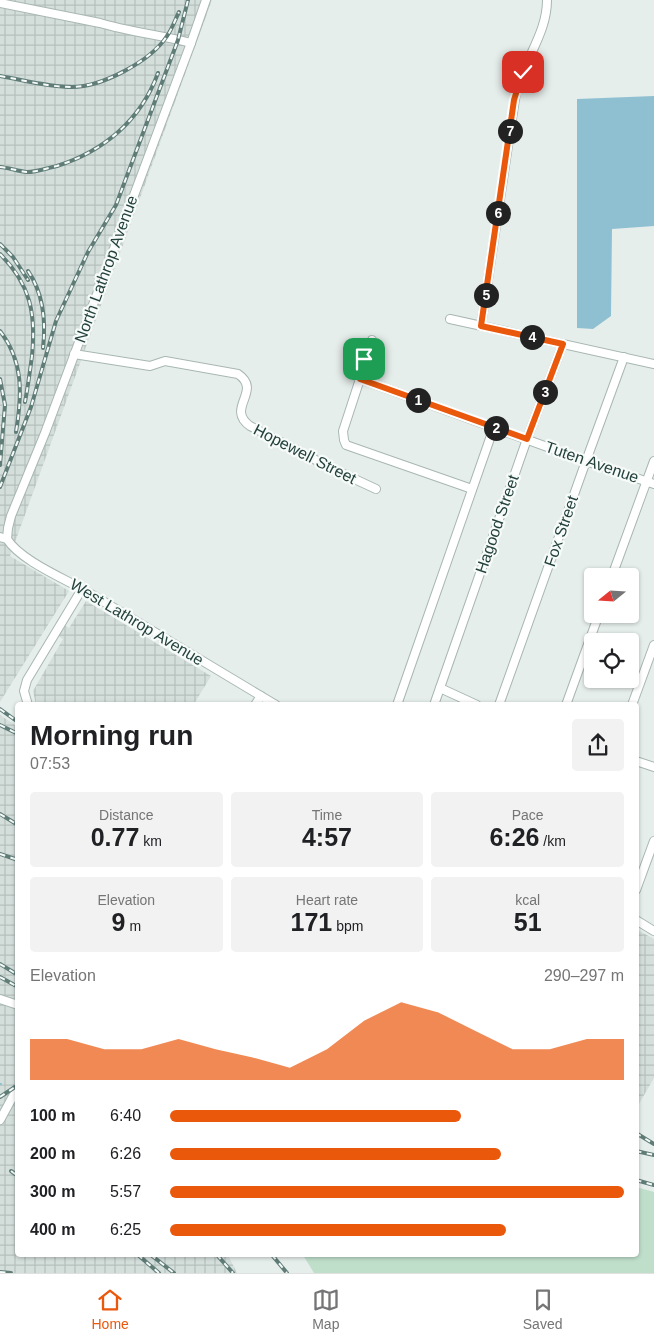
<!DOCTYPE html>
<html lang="en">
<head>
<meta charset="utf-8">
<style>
	body { margin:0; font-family:Arial,sans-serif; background:#f2f2f2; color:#202124; height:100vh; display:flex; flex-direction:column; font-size:19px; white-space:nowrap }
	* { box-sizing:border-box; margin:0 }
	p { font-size:16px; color:#757577 }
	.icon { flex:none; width:28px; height:28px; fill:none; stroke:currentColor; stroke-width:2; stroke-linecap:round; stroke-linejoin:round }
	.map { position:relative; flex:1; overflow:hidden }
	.side { position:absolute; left:15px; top:702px; width:624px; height:555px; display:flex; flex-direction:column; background:#fff; border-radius:5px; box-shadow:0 1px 4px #0004 }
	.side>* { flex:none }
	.needle { width:32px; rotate:252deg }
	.fabs { position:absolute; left:584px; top:568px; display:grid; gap:10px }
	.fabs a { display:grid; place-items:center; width:55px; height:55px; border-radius:5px; background:#fff; box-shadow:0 1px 4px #0004; font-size:25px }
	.pin { position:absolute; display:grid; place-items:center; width:42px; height:42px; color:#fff; margin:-21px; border-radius:10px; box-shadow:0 2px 8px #0006 }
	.km { position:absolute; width:25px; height:25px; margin:-12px; border-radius:50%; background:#222; color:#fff; font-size:14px; line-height:25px; text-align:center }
	.round { display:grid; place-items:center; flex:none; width:52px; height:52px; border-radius:5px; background:#f2f2f2 }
	.overview { display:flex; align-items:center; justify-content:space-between; height:85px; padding:0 15px }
	h1 { font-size:28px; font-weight:700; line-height:38px }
	.stats { display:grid; grid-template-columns:repeat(3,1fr); gap:8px; height:85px; padding:5px 15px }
	.stats div { display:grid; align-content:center; border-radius:5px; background:#f2f2f2; text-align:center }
	.stats b { font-size:25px; font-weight:700 }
	.stats small { font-size:14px; font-weight:400 }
	.stats p { font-size:14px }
	.chart { height:140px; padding:10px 15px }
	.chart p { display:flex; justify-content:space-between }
	.chart svg { width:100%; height:90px; margin-top:5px; fill:#ea580c; opacity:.7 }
	ul { padding:0 15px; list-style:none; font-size:16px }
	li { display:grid; grid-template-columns:80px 60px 1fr; align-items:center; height:38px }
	li i { height:12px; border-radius:6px; background:#ea580c }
	.tab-bar { display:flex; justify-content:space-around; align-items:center; height:70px; border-top:1px solid #e0e0e0; background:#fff; font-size:14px; color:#757577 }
	.tab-bar a { display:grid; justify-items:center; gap:2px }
	.tab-bar .on { color:#ea580c }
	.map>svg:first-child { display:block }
	.industrial { fill:url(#industrial-grid) }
	.grass { fill:#bfdfcb }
	.water { fill:#8fc0d2 }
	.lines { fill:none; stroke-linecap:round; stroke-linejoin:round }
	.stream { stroke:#8fc0d2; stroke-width:2 }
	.minor-casing { stroke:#a8b7b3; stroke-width:10 }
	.minor { stroke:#fff; stroke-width:8 }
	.rail-casing { stroke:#5f7c77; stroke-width:4 }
	.rail { stroke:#f6fbf9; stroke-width:2; stroke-dasharray:5.5; stroke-linecap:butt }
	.route-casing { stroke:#fff; stroke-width:10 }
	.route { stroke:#ea580c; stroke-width:6 }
	.labels { text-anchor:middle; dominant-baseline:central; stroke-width:4.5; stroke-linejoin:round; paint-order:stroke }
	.street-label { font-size:16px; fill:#24413c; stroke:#f6fbf9 }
</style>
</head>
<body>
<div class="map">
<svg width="654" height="1273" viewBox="0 0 654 1273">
	<defs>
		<pattern id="industrial-grid" width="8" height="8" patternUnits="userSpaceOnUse" patternTransform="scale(1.25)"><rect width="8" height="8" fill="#d4dedb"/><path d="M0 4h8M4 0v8" fill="none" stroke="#b6c0bd"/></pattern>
	</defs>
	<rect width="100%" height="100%" fill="#e6eeeb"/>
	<g class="industrial">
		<path d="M0 0H212L10 556 69 591 0 702Z"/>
		<path d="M86 601 211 676 194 704 195 705H36L33 691 63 639 58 636 65 625 69 628Z"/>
		<path d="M0 715 18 727V1255H228L237 1273H0Z"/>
		<path d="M636 929 654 939V1078L636 1109Z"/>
	</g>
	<path class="grass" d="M636 1187 654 1192V1273H314L303 1255H636Z"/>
	<path class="water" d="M654 96V226L612 229 611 316 593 329 577 328V99Z"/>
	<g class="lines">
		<path class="stream" d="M0 1084H1"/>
		<g class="minor-casing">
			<g id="minor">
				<path d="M0 3 100 23C130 32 161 35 191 43"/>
				<path d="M450 319 654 364"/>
				<path d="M481 326 515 99C516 93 517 87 520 81 529 53 547 30 547 0"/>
				<path d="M372 340 364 359 360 379 343 431 344 440 346 445 472 489"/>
				<path d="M74 354 150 366 165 361 238 374C263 391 225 408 250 426L333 469 376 489"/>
				<path d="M360 379 586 461 654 484"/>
				<path d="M0 537 7 539C20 560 63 578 86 591 149 629 213 667 276 705"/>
				<path d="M7 539 8 528 11 516 45 433 191 43 206 0"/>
				<path d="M612 576 654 461"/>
				<path d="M440 688 477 705"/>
				<path d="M28 705 24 691 27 680 82 589"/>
				<path d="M255 705 261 696"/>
				<path d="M397 705 494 427"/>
				<path d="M434 705 527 439 563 344"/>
				<path d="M499 705 586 461 624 357"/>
				<path d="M566 705 599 614"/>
				<path d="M632 705 654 645"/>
				<path d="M636 761 654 767"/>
				<path d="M636 890 654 841"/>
				<path d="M636 920 654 931"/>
				<path d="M0 999 18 1005"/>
				<path d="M0 1120 18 1087"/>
			</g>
		</g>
		<use href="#minor" class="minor"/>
		<g class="rail-casing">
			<g id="rail">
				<path d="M0 76C23 80 48 87 72 87 102 87 151 61 167 36 172 29 175 20 179 12"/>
				<path d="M0 167C9 168 18 171 27 172 37 172 47 168 57 166 104 151 141 120 158 73"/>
				<path d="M0 244 13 257 28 280"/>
				<path d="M0 254C31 285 36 314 32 356 30 371 28 386 25 402"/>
				<path d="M28 271C43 293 46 322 43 348"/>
				<path d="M0 331C24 362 22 395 16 432"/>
				<path d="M0 379 5 405 0 465"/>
				<path d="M0 487 31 407 56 321 88 252 116 205 178 40 188 0"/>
				<path d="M0 709 18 722"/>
				<path d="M0 725 18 734"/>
				<path d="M0 814 18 825"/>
				<path d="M0 854 18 860"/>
				<path d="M0 964 18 975"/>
				<path d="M0 977 18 987"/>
				<path d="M0 1097 18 1085"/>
				<path d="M636 1133 654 1144"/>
				<path d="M636 1151 654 1155"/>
				<path d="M11 1171 18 1176"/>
				<path d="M636 1180 654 1185"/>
				<path d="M138 1255 159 1273"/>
				<path d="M151 1255 174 1273"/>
				<path d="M217 1255 233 1273"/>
				<path d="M272 1255 287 1273"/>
				<path d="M0 1272 11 1273"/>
			</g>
		</g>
		<use href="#rail" class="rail"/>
	</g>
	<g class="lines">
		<g class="route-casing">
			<path id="route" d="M364 359 360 379 527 439 563 344 481 326 514 100 520 80 523 72"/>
		</g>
		<use href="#route" class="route"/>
	</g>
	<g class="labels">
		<g class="street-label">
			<text transform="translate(106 269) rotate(-70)">North Lathrop Avenue</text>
			<text transform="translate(305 454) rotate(27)">Hopewell Street</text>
			<text transform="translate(592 462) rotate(19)">Tuten Avenue</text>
			<text transform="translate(497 524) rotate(-71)">Hagood Street</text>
			<text transform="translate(561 531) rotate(-71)">Fox Street</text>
			<text transform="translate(137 622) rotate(31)">West Lathrop Avenue</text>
		</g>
	</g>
</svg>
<div class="fabs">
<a><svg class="needle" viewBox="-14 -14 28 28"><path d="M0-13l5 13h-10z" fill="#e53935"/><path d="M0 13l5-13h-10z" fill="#757577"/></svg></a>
<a><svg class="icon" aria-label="locate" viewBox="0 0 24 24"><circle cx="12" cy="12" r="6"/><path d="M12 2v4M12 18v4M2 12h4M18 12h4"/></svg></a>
</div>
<div class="pin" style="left:364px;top:359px;background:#1e9e55"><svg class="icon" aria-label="arrive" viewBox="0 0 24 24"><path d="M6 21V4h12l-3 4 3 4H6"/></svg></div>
<div class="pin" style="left:523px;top:72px;background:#d93025"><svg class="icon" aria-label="check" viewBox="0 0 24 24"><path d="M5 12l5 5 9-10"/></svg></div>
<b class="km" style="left:418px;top:400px">1</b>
<b class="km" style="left:496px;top:428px">2</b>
<b class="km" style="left:545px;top:392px">3</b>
<b class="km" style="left:532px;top:337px">4</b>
<b class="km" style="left:486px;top:295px">5</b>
<b class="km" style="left:498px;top:213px">6</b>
<b class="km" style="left:510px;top:131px">7</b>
<section class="side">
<div class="overview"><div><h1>Morning run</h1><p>07:53</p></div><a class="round"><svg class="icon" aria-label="share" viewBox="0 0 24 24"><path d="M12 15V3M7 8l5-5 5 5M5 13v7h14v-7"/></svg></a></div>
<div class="stats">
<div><p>Distance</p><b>0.77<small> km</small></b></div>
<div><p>Time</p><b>4:57</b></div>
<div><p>Pace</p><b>6:26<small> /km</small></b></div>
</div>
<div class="stats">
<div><p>Elevation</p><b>9<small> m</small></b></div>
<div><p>Heart rate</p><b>171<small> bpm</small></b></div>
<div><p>kcal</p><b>51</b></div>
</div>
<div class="chart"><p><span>Elevation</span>290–297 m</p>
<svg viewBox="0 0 160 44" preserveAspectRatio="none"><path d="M0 44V24L10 24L20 29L30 29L40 24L50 29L60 33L70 38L80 29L90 15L100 6L110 11L120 20L130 29L140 29L150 24L160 24V44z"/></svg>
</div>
<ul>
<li><b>100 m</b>6:40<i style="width:64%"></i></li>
<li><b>200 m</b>6:26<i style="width:73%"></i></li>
<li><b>300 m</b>5:57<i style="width:100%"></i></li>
<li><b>400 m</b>6:25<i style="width:74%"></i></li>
</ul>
</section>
</div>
<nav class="tab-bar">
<a class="on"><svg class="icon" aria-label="home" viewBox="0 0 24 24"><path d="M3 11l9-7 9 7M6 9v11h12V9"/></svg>Home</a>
<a><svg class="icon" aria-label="map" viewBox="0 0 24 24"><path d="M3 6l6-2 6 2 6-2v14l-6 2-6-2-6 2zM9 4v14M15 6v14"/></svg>Map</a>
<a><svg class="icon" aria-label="saved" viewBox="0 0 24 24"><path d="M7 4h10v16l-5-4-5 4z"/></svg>Saved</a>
</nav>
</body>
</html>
